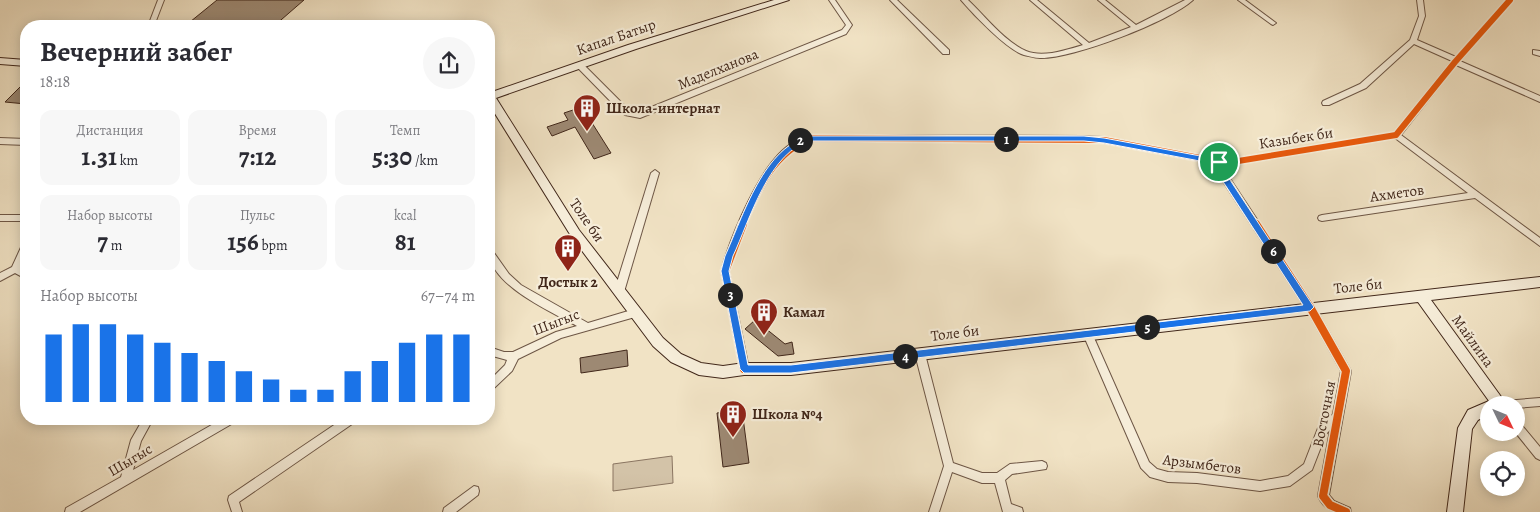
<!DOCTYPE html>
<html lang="ru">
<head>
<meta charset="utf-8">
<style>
	body { margin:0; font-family:Alegreya,serif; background:#f7f7f7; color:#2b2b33; height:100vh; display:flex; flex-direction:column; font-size:19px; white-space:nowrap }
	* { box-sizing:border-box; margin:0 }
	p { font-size:16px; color:#7c7c81 }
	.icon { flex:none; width:28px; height:28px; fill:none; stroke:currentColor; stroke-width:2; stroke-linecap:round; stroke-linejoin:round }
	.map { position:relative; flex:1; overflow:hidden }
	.sheet { position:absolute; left:20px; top:20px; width:475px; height:405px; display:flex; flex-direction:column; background:#fff; border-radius:20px; box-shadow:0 2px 12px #0003 }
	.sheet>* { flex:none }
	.needle { width:32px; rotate:133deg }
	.buttons { position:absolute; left:1480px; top:396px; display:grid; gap:10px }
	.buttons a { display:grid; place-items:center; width:45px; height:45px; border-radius:50%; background:#fff; box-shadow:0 2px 12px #0003; font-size:25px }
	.pin { position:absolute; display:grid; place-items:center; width:42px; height:42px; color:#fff; margin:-21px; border:2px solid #fff; border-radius:50%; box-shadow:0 1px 5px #0007 }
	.km { position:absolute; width:25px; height:25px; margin:-12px; border-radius:50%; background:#222; color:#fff; font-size:14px; line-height:25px; text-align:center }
	.round { display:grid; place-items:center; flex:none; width:52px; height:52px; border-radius:26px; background:#f7f7f7 }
	.summary { display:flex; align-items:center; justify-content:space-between; height:85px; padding:0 20px }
	h1 { font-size:28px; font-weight:600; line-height:38px }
	.stats { display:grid; grid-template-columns:repeat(3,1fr); gap:8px; height:85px; padding:5px 20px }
	.stats div { display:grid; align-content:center; border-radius:12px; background:#f7f7f7; text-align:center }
	.stats b { font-size:25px; font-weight:600 }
	.stats small { font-size:14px; font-weight:400 }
	.stats p { font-size:14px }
	.chart { height:140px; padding:10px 20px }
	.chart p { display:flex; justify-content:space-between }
	.chart svg { width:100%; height:90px; margin-top:5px; stroke:#1a73e8; stroke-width:6 }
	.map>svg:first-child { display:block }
	.green { fill:#d3c3a8; stroke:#8a7561 }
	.building { fill:#9d8973; stroke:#41271a }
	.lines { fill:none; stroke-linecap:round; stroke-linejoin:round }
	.street-casing { stroke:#6d5645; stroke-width:2 }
	.secondary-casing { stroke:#41271a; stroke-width:2 }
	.street { fill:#f6edd9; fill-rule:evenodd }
	.secondary { fill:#f6edd9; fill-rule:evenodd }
	.cycleway-far1-casing { stroke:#f6edd9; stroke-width:9 }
	.cycleway-casing { stroke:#f6edd9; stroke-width:11 }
	.cycleway-far1 { stroke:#e8590c; stroke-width:6 }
	.cycleway { stroke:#e8590c; stroke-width:8 }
	.route { fill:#1a73e8; stroke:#fff; fill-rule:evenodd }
	.labels { text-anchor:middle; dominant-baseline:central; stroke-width:4.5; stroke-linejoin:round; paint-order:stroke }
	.street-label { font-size:15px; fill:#41271a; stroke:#f6edd9 }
	.poi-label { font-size:15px; font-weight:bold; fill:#41271a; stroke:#f6edd9; text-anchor:start }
</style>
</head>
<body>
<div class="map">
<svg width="1540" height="512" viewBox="0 0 1540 512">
	<rect width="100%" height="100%" fill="#f1e3c5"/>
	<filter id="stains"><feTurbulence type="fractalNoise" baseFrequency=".004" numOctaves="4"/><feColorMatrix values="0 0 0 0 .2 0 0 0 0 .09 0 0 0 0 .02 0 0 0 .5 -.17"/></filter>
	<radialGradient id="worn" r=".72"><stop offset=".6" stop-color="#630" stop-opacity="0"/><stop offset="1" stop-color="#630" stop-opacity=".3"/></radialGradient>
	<path class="green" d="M672 456 673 483 613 491V464Z"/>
	<g class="building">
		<path d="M217 0H304L274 26H185Z"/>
		<path d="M26 81V104L5 102Z"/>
		<path d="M582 107 611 153 594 159 575 127 552 136 547 127 568 120 564 113Z"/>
		<path d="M755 320 785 344 792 342 794 354 778 356 745 329Z"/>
		<path d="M627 350 628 366 581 373 580 358Z"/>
		<path d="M742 410 749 463 723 467 717 413Z"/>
	</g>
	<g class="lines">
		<g class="street-casing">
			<g id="street">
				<path d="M158 0H164L154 26H148Z"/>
				<path d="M829 0H835L852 25 846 34 640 118 625 115 621 112 575 65 579 63H582L630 111 639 112 842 30 846 25Z"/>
				<path d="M890 0H897L949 50V54H943Z"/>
				<path d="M961 0H968C985 16 1005 42 1026 51 1043 58 1066 50 1083 45L1030 0H1037L1089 43 1131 27 1098 0H1105L1136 25 1185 0H1193C1169 22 1072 59 1040 58 1035 58 1029 56 1024 55 1007 50 973 14 961 0Z"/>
				<path d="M1238 0H1245L1276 23 1273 25 1271 24Z"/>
				<path d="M1417 0H1423L1425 16 1417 40 1456 57 1506 0H1513L1460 61 1540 96V102L1456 65 1401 135 1540 238V246L1475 198 1322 221 1319 220 1318 218 1319 216 1322 215 1468 193 1395 138 1224 166 1229 177 1313 304 1351 371 1329 495 1334 501 1350 508 1351 512C1336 512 1325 512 1318 496L1330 430 1326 434 1312 470 1290 486 1260 491 1197 483 1168 482 1150 477 1141 468 1083 334 1085 331 1088 330 1091 331 1149 462 1157 469 1168 472 1197 473 1260 481 1288 476 1304 464 1318 428 1333 414 1341 371 1307 310 1222 180 1216 164 1104 143 1084 142 813 141C803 145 794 149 786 156 763 179 738 239 729 271L749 369 747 372 744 373 741 372 721 271C731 236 761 160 794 142 799 139 806 137 812 135L1084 136 1104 137 1226 160 1394 133 1452 61 1414 44 1366 88 1329 105H1323L1322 103 1323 101 1360 84 1410 40 1419 16Z"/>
				<path d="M1533 50 1540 51V56L1533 54Z"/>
				<path d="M0 138 26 139V145L0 144Z"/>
				<path d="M655 170 659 173 624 292 622 295H616L614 292 651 173Z"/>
				<rect x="0" y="215" width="26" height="6"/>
				<path d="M26 242V254L20 268 26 272V279L15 273 0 281V273L12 267 23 243Z"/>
				<path d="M489 249 492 250 509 274 521 285 588 323 635 309 638 310 640 313 638 316 635 317 561 338 518 359 512 371 492 390 489 391V381L505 365 507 360 489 355V347L504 352H513L556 332 577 326C550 311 487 284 489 249Z"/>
				<path d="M920 350 923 351 925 354 953 463 982 473H997L1010 464 1042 461 1046 463 1047 466 1046 469 1012 474 1005 480 1011 504 1022 508 1023 512H1003L995 483H982L952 472 939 512H929L944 466 915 354 917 351Z"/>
				<path d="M1540 398V406L1516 408V405H1499L1500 402 1504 401Z"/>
				<path d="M143 419H153L141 441 133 470 222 419H236L235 422 80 512H65L66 508 121 477 131 440Z"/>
				<path d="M343 419H356L355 422 239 502 242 512H232L228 500 229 496Z"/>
				<path d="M1516 421 1520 423 1540 447V460L1536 458 1515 432H1516Z"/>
				<path d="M474 486 478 487 479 491 478 495 456 512H443L444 508Z"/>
			</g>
		</g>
		<g class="secondary-casing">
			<g id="secondary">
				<path d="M774 0H789L636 49 496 98 579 230 663 338 681 354 701 363 723 366 744 363H791L1540 277V287L1431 300 1507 405H1489V414L1478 420 1472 429 1463 512H1447L1458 428 1468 410 1489 401 1418 302 791 375H744L723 378 699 375 671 362 653 346 571 236 489 104V93L628 45Z"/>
				<path d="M0 58 26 60V66L0 64Z"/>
			</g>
		</g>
		<use href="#street" class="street"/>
		<use href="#secondary" class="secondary"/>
		<g class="cycleway-far1-casing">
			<g id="cycleway-far1">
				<path d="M1219 162 1225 178 1256 226"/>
				<path d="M742 226C758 189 773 153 812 138L1104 140 1226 163 1396 135 1455 62 1510 0"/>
			</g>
		</g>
		<g class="cycleway-casing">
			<g id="cycleway">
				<path d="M743 224 725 271 744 369"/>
				<path d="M1256 224 1310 307 1346 371 1323 496 1330 505 1346 512"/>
			</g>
		</g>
		<use href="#cycleway-far1" class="cycleway-far1"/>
		<use href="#cycleway" class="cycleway"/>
	</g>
	<path class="route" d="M812 136H1084L1104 138 1222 160 1228 177 1314 307 1310 311 791 373H744L740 369 721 271 725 256C743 217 764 144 812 136ZM812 141H1084L1104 143 1216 164 1222 180 1303 305 791 365H748L729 271 733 256C749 222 770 148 812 141Z"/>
	<defs>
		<g id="building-pin" transform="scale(1.4375)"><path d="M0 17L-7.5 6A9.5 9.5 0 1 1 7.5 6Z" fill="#8f2418" stroke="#f6edd9"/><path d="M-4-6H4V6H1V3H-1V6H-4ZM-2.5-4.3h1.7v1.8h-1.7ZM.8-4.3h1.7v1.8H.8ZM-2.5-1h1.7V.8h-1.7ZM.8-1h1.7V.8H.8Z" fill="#fff"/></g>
	</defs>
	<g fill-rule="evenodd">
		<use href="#building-pin" x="587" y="108"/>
		<use href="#building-pin" x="568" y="248"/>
		<use href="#building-pin" x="764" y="312"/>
		<use href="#building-pin" x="733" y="414"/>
	</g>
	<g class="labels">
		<g class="street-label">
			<text transform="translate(616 37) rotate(-19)">Капал Батыр</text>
			<text transform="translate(718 69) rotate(-22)">Маделханова</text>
			<text transform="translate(1296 138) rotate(-9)">Казыбек би</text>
			<text transform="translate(1397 193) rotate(-8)">Ахметов</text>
			<text transform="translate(587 220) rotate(55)">Толе би</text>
			<text transform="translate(1358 286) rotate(-6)">Толе би</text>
			<text transform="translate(556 322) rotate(-21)">Шыгыс</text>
			<text transform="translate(955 333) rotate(-7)">Толе би</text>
			<text transform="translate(1473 341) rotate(54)">Майлина</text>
			<text transform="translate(1324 414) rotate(-79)">Восточная</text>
			<text transform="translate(130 460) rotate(-31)">Шыгыс</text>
			<text transform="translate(1202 464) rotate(7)">Арзымбетов</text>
		</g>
		<g class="poi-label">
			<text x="606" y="108">Школа-интернат</text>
			<text x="568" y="282" text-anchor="middle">Достык 2</text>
			<text x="783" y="312">Камал</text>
			<text x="752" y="414">Школа №4</text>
		</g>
	</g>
	<rect width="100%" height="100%" filter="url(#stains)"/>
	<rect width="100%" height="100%" fill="url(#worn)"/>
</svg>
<div class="buttons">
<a><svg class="needle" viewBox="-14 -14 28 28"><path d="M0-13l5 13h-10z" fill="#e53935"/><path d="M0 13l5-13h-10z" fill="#7c7c81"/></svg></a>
<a><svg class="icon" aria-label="locate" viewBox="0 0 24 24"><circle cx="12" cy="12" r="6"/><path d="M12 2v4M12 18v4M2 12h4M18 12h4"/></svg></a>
</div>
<div class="pin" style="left:1219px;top:162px;background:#1e9e55"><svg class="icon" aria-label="arrive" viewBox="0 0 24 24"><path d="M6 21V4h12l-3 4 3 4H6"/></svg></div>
<b class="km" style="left:1006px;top:139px">1</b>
<b class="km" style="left:800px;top:140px">2</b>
<b class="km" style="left:730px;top:295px">3</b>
<b class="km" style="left:905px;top:356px">4</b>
<b class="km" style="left:1147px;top:327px">5</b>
<b class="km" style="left:1273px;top:251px">6</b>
<section class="sheet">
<div class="summary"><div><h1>Вечерний забег</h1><p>18:18</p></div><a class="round"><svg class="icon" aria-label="share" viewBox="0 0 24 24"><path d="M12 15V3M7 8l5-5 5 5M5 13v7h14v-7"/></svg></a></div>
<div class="stats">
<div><p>Дистанция</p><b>1.31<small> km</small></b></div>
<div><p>Время</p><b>7:12</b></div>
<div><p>Темп</p><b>5:30<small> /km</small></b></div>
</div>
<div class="stats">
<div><p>Набор высоты</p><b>7<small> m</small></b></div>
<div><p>Пульс</p><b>156<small> bpm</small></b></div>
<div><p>kcal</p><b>81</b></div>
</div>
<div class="chart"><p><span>Набор высоты</span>67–74 m</p>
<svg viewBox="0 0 160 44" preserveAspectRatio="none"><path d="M5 44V11M15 44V6M25 44V6M35 44V11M45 44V15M55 44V20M65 44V24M75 44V29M85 44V33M95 44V38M105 44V38M115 44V29M125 44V24M135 44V15M145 44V11M155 44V11"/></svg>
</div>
</section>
</div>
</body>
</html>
